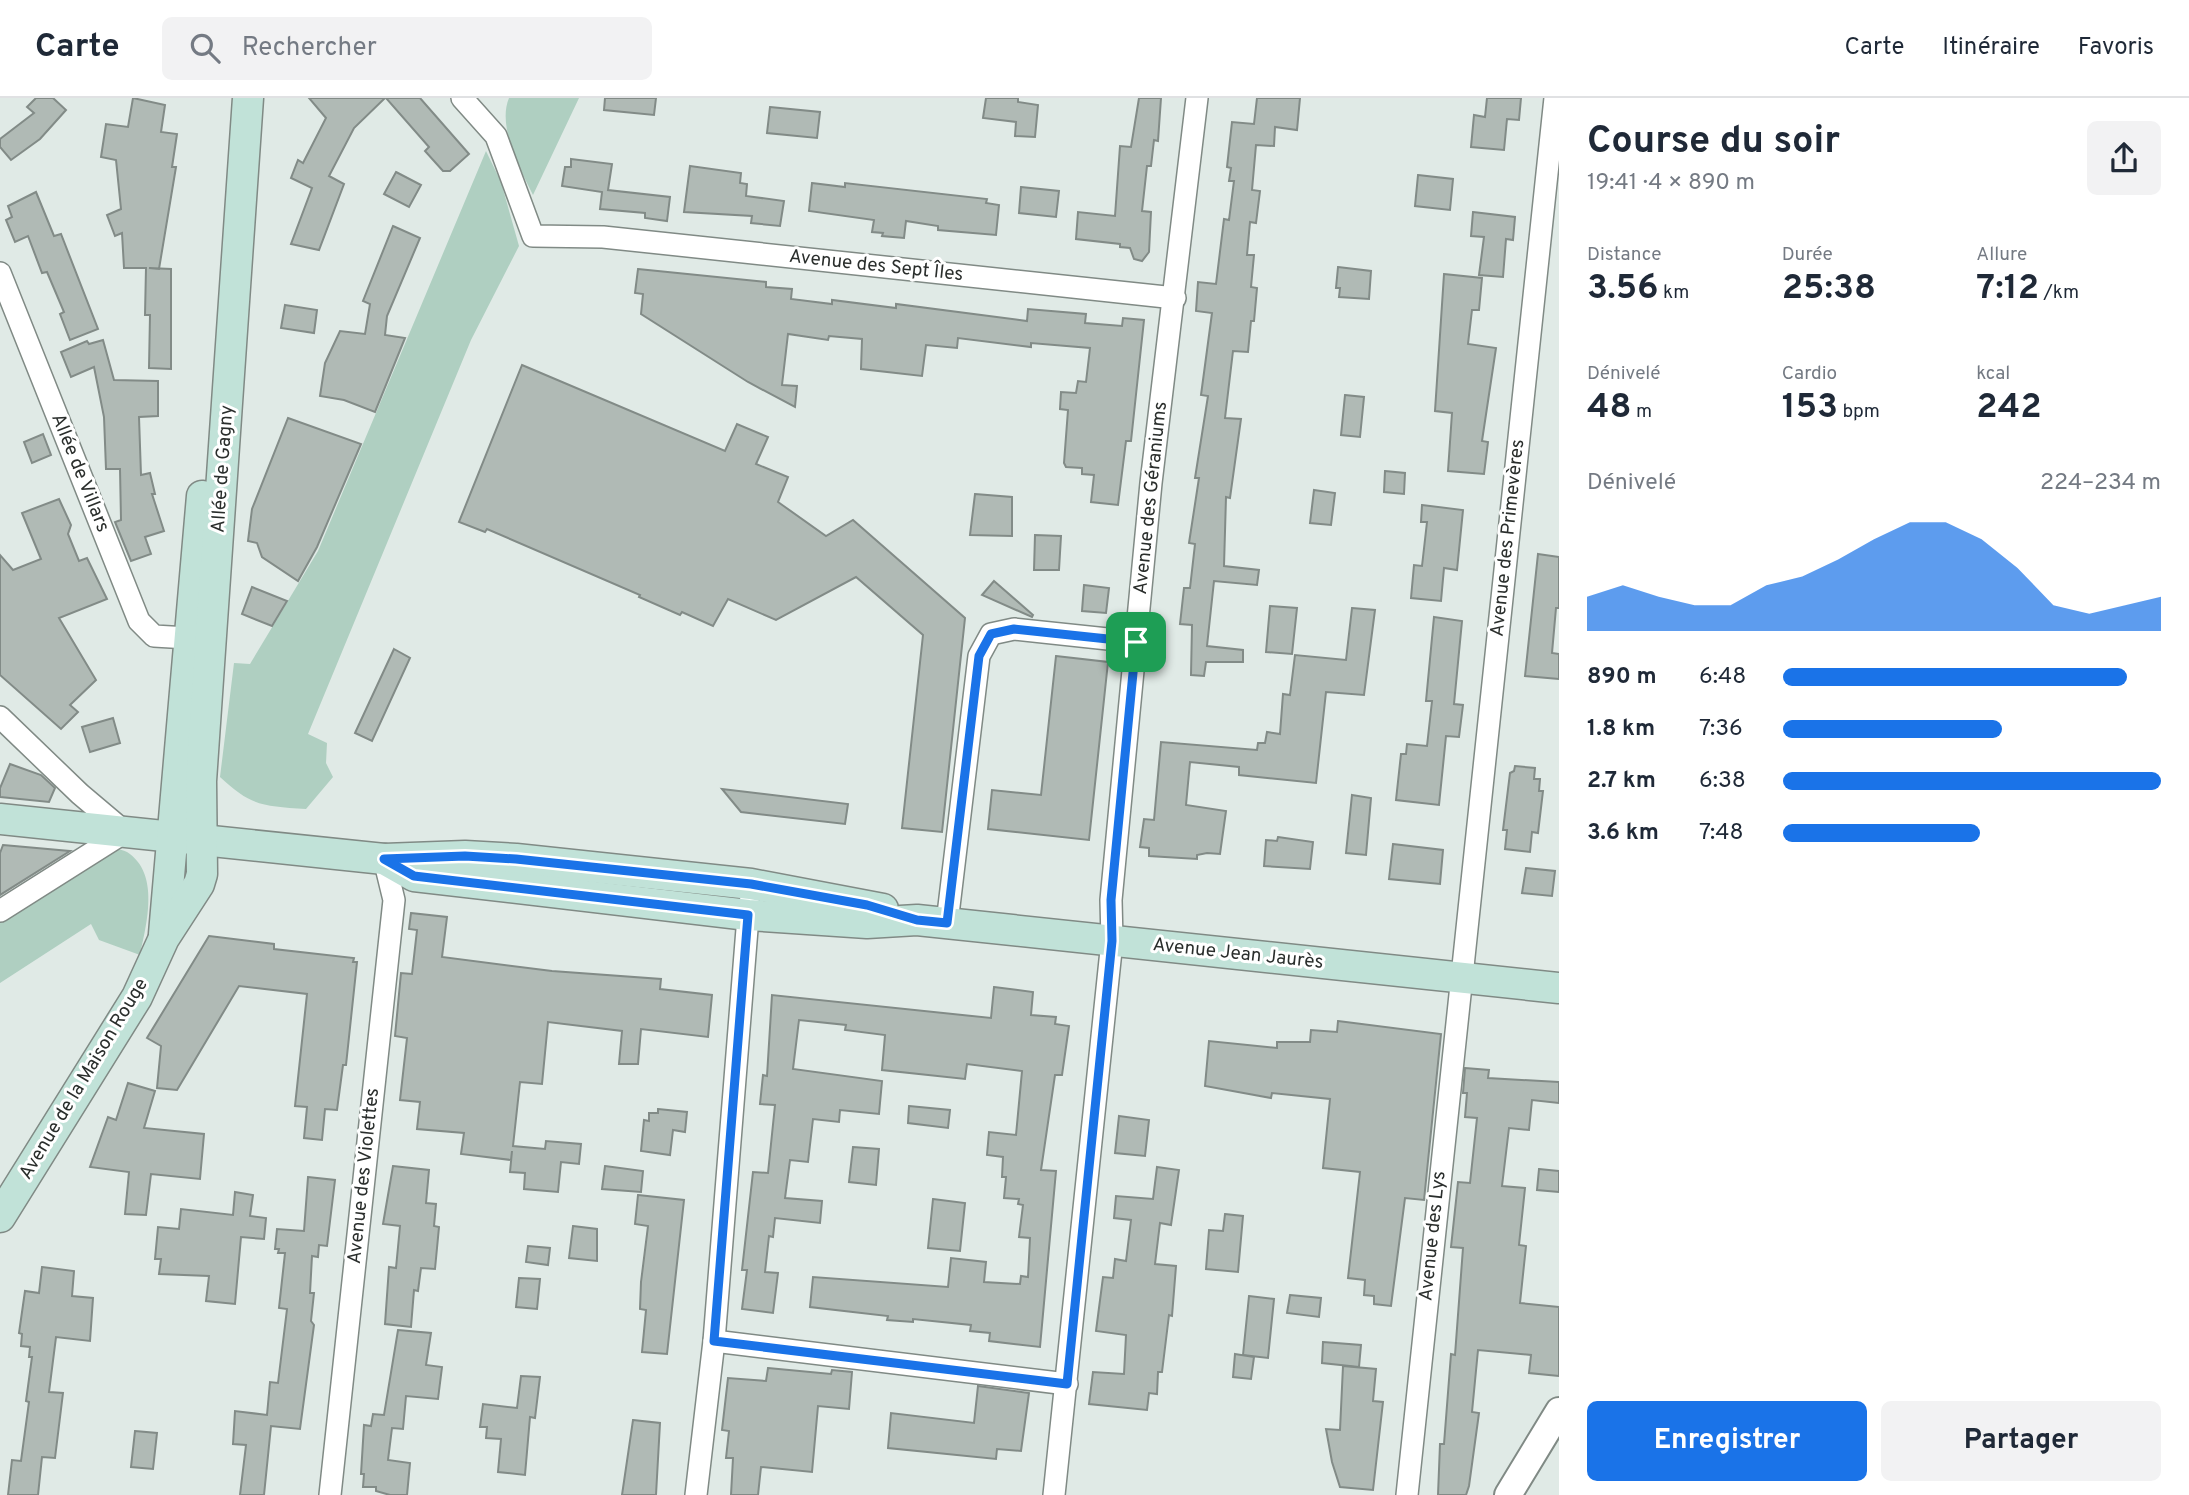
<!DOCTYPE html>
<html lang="fr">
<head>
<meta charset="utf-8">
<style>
	body { margin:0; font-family:Overpass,sans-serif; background:#f2f2f3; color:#1f2937; height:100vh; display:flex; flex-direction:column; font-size:26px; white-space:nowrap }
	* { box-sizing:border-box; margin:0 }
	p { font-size:23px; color:#747a83 }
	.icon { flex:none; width:38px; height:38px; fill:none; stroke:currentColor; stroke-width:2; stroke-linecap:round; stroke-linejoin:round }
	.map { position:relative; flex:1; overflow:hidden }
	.sheet { display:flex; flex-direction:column; background:#fff; width:630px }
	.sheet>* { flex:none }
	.pin { position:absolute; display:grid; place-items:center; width:60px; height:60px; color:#fff; margin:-30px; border-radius:14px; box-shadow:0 4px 10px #0006 }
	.round { display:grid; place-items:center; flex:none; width:74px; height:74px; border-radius:10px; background:#f2f2f3 }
	.head { display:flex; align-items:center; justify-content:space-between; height:119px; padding:0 28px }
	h1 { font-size:38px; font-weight:700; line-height:52px }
	.metrics { display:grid; grid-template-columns:repeat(3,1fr); gap:10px; height:119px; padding:7px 28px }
	.metrics div { display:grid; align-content:center }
	.metrics b { font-size:35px; font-weight:700 }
	.metrics small { font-size:19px; font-weight:400 }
	.metrics p { font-size:19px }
	.chart { height:196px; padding:14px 28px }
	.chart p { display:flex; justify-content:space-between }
	.chart svg { width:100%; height:126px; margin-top:7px; fill:#1a73e8; opacity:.7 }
	.cta { display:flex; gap:14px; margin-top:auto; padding:14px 28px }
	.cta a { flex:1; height:80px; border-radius:10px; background:#1a73e8; color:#fff; font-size:28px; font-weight:700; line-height:80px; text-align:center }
	.cta a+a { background:#f2f2f3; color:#1f2937 }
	ul { padding:0 28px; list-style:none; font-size:23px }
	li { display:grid; grid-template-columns:112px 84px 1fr; align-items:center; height:52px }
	li i { height:18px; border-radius:9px; background:#1a73e8 }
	header { display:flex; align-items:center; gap:42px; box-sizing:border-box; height:98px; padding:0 35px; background:#fff; border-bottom:2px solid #e0e1e3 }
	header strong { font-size:33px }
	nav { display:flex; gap:38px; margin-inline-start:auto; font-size:24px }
	.search { width:490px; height:63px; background:#f2f2f3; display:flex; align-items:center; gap:18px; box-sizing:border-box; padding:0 24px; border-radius:10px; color:#747a83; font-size:26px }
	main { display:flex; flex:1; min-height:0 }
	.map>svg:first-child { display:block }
	.green { fill:#afcfc1 }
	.building { fill:#b0bab5; stroke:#828b87; stroke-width:2 }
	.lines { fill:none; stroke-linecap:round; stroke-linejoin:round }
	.minor-casing { stroke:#808a85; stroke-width:24 }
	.tertiary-casing { stroke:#808a85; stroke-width:30 }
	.secondary-casing { stroke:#808a85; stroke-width:33 }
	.minor { stroke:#fff; stroke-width:21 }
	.tertiary { stroke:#fff; stroke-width:26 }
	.secondary { stroke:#c1e2d8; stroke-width:30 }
	.route-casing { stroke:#fff; stroke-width:14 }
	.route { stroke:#1a73e8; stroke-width:9 }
	.labels { text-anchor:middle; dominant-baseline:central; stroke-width:6; stroke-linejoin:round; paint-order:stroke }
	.street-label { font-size:19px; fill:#2a2e2c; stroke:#fff }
</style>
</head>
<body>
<header>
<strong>Carte</strong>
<div class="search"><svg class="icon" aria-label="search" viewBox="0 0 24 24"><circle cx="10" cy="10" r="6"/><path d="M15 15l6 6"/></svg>Rechercher</div>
<nav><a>Carte</a><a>Itinéraire</a><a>Favoris</a></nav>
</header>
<main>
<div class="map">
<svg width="1559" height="1397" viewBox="0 0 1559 1397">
	<rect width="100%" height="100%" fill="#e0eae6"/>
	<g class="green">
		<path d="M509 0H579L533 97C520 71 497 28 509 0Z"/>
		<path d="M486 53 501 84 519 148 471 242 308 636 327 645 326 665 333 679 306 711C264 708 252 709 220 679L234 565 250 566 318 453Z"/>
		<path d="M99 749C107 750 120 750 127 754 160 775 147 825 140 857L99 842 91 826 0 885V813Z"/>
	</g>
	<g class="building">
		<path d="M36 0H53L66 12 40 41 11 62 0 49V41L34 15 27 9Z"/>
		<path d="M133 0 165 7 161 34 177 36 172 69H176L159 171 149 170 171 171V271L149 270 150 217H145L146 170H124L122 135 115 138 107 117 121 111 116 62 101 59 106 26 128 29Z"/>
		<path d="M309 0H385L354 30 329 78 344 86 319 152 291 146 312 90 291 80 298 62 303 65 326 20Z"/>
		<path d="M386 0H420L469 56 450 73H443L425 53 429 49Z"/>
		<path d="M605 0H656L654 17 604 12Z"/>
		<path d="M986 0H1018V4L1038 7 1035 39 1015 38 1016 24 983 20Z"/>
		<path d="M1139 0H1161L1158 43 1154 42 1151 68H1147L1142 113 1151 114 1149 154 1142 163 1134 161 1130 150 1120 149V146L1076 141 1078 114 1115 118 1120 48 1131 49Z"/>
		<path d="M1257 0H1300L1297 32 1275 29 1274 48 1256 47 1252 92 1260 93 1256 125 1250 124 1247 157H1254L1251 189 1257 190 1254 223H1251L1248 254 1233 253 1225 320 1241 321 1230 400 1226 399 1224 468 1259 472 1257 487 1214 483 1207 548 1243 552V564H1206L1204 578 1191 577 1192 527 1180 526 1184 490H1190L1195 446 1189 445 1199 380H1195L1208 298 1201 297 1212 215 1196 213 1198 184 1216 186 1224 121 1229 122 1234 83H1229L1231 70 1227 69 1232 24 1254 26Z"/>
		<path d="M1487 0H1521L1519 22 1507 21 1504 52 1471 49 1474 17 1485 19Z"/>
		<path d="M770 9 820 14 817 40 767 35Z"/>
		<path d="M571 61 612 66 608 92 670 99 667 123 645 120V115L600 111 602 94 562 88 565 69H571Z"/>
		<path d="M690 68 741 75 740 85 747 86 746 98 784 103 780 128 751 125 752 118 684 114Z"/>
		<path d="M396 74 421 87 409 109 384 96Z"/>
		<path d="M1418 77 1453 81 1450 112 1415 108Z"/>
		<path d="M812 85 845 89V85L987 101 986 105 999 107 996 137 938 132V128L906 123 904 140 882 138 883 135 872 134 874 122 809 113Z"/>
		<path d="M1021 89 1059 93 1056 119 1019 115Z"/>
		<path d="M36 94 54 138 61 136 98 231 70 242 60 216 64 214 47 174 42 175 28 138 15 144 6 122 12 119 8 108Z"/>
		<path d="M1473 114 1515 119 1513 142 1506 141 1503 179 1479 177 1484 139 1471 138Z"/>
		<path d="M393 128 420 140 387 218 385 237 405 240 375 314 344 302 320 298 325 265 340 233 365 236 370 206 363 203Z"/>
		<path d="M1338 169 1371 173 1369 201 1339 199 1340 190H1336Z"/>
		<path d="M638 171 766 184V189L792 191 791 201 832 206V202L896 210V206L1027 223 1028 211 1086 216 1085 225 1122 228 1123 220 1144 222 1131 343H1126L1118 407 1091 404 1094 377 1082 376V370L1066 369 1064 365 1068 312 1060 311 1061 294 1076 295 1078 283 1086 284 1090 250 1031 245V249L958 240 957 250 926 247 922 278 861 271 862 241 829 238 828 242 788 236 782 287 797 288 795 309 748 284 641 216 643 196 635 195Z"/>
		<path d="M1444 176 1482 180 1479 212H1472L1468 246 1496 250 1482 343 1488 344 1484 376 1448 373 1452 315 1435 313Z"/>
		<path d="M285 207 317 212 314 235 281 230Z"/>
		<path d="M103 242 114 282 158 283V318L139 319 141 377 150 375 155 396H152L164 433 145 439 151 456 131 463 115 424 121 422 120 371H106L104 319 94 269 71 279 61 254 87 243 89 246Z"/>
		<path d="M522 267 725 353 737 326 768 339 756 366 788 379 778 404 826 438 853 422 965 520 942 734 902 730 923 537 856 479 776 522 728 501 713 528 682 514 680 517 639 499 640 497 487 431 485 434 459 424Z"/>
		<path d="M1345 297 1364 299 1360 339 1341 337Z"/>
		<path d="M288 320 361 346 317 449 298 483 262 459 257 445 248 443 252 411Z"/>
		<path d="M43 336 51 357 32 365 24 344Z"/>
		<path d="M1385 373 1405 375 1404 396 1384 394Z"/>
		<path d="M1314 392 1335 395 1331 427 1310 425Z"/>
		<path d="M975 396 1012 399V438L970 437Z"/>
		<path d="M59 401 71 427 68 436 79 463 87 460 107 501 59 520 96 582 70 607 78 614 61 631 0 577V457L13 472 41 461 22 415Z"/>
		<path d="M1422 407 1463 412 1457 472 1444 470 1441 503 1411 500 1414 467 1422 468 1427 424H1421Z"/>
		<path d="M1035 437 1061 438 1059 472H1034Z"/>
		<path d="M1538 456 1559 459V510H1556L1552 555 1559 556V581L1525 578Z"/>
		<path d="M994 483 1033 517 1032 519 982 497Z"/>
		<path d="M1084 487 1109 490 1106 515 1082 513Z"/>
		<path d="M252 489 287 503 272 528 242 516Z"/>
		<path d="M1270 508 1297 510 1292 556 1266 554Z"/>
		<path d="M1352 510 1375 512 1364 597 1326 594 1316 685 1239 677V669L1190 664 1186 707 1226 713 1220 756 1207 755 1197 757V761L1149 758V750L1140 749 1144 721 1154 722 1161 644 1257 652 1258 645H1265L1267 634 1280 636 1283 596 1290 597 1295 557 1346 562Z"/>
		<path d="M1434 519 1462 523 1454 606 1463 607 1459 639 1446 638 1439 707 1396 702 1401 656H1406L1407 646 1427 648 1432 603H1426Z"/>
		<path d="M394 551 410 560 372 643 355 635Z"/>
		<path d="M1056 558 1108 564 1089 742 988 731 992 692 1041 697Z"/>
		<path d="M113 620 120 645 90 654 82 629Z"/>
		<path d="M10 666 41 677 55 690 49 704 0 699V690Z"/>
		<path d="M1515 668 1535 670 1534 681H1540L1539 693H1543L1538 735 1532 734 1530 754 1505 751 1507 732H1503L1510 675 1514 673Z"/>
		<path d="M722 691 848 706 845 726 741 714Z"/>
		<path d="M1352 697 1371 700 1366 757 1346 755Z"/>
		<path d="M1278 739 1313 744 1310 771 1264 768 1266 742 1277 743Z"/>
		<path d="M1393 746 1443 752 1440 786 1389 781Z"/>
		<path d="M3 747 70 753 0 797V755Z"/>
		<path d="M1526 770 1555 773 1552 798 1522 795Z"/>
		<path d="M411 815 447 819 442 859 552 873 661 881 660 891 712 897 708 939 641 931 638 966H619L622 933 548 924 542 986 520 984 513 1048 545 1051 546 1043 581 1046 579 1066 561 1064 558 1094 524 1091 525 1075 510 1074 512 1053 511 1062 461 1056 464 1035 417 1031 420 1004 400 1002 407 940 395 938 401 875 412 876 417 832 409 831Z"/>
		<path d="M209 838 274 846V851L354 860 353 864H357L346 967H343L337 1012 325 1011 322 1042 304 1040 307 1009 295 1008 307 896 239 888 177 992 157 990 161 948 147 940Z"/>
		<path d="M994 889 1033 894 1031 917 1056 919 1055 926 1069 928 1062 977H1055L1041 1072 1056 1073 1040 1249 989 1243 990 1235 970 1233 971 1227 913 1221V1224L887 1222 888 1218 810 1209 813 1179 948 1189 951 1160 986 1164 984 1184 1020 1186 1021 1178 1028 1179 1030 1140 1019 1139 1023 1107 1018 1106 1019 1101 1004 1100 1006 1079H1002L1003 1059 987 1057 989 1034 1016 1037 1022 973 967 966 965 981 882 972 885 937 845 932 846 927 799 922 793 971 882 983 879 1016 840 1012 839 1024 813 1021 808 1064 790 1062 785 1100 822 1103 820 1125 775 1120 773 1139 769 1138 765 1174 778 1175 773 1215 742 1211 747 1172H742L753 1074 768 1075 775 1007 760 1006 763 977 767 978 772 897 991 920Z"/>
		<path d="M1338 923 1441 936 1424 1102 1405 1100 1391 1208 1374 1206V1198L1364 1197 1365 1182 1348 1180 1360 1074 1323 1070 1330 1001 1272 995 1271 1000 1205 988 1209 943 1277 950V944H1310L1311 932 1337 934Z"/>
		<path d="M1465 970 1489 972 1488 980 1559 984V1005L1532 1002 1529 1032 1509 1030 1502 1088 1525 1090 1519 1147 1526 1148 1520 1205 1559 1209V1278L1529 1275 1531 1257 1478 1252 1472 1314 1479 1315 1469 1388 1466 1397H1438L1440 1346H1444L1451 1256 1455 1257 1463 1150 1451 1149 1458 1084 1470 1085 1477 1020 1465 1019 1467 995H1463Z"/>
		<path d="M128 985 155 993 144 1030 204 1036 200 1081 151 1076 146 1117 125 1116 129 1074 90 1069 108 1019 116 1022Z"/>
		<path d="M909 1008 950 1012 948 1030 908 1025Z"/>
		<path d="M658 1011 687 1014 685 1034 673 1032 670 1057 641 1053 644 1022 649 1023V1015H658Z"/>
		<path d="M1119 1018 1149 1022 1145 1058 1115 1055Z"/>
		<path d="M853 1049 879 1051 876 1087 849 1084Z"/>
		<path d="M393 1068 429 1072 426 1105 436 1106 434 1128 439 1129 435 1171 421 1170 418 1193 414 1192 411 1229 385 1226 389 1169 396 1170 400 1128 383 1126Z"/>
		<path d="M605 1068 643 1073 641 1094 602 1091Z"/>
		<path d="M1157 1069 1179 1072 1171 1127 1160 1125 1155 1166 1176 1168 1172 1218 1169 1217 1162 1274H1158L1157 1296 1149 1295 1147 1312 1089 1306 1093 1274 1124 1276 1126 1237 1096 1233 1103 1179 1113 1180 1115 1161 1126 1163 1131 1122 1114 1120 1116 1098 1153 1101Z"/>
		<path d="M1539 1071 1559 1073V1094L1537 1092Z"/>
		<path d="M308 1079 335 1082 327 1148 319 1147 318 1159 312 1158 310 1195H314L311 1223 314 1227 300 1331 271 1328 264 1397H240L246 1347 233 1346 235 1313 267 1317 270 1284 278 1285 287 1211 279 1210 285 1155H278L279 1151H275L277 1131 304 1133Z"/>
		<path d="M235 1094 253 1097 250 1118 266 1120 264 1141 241 1139 235 1206 206 1203 209 1178 159 1176 161 1161H155L158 1129 179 1131 181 1111 233 1117Z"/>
		<path d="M638 1097 684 1102 667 1256 642 1254 646 1212 640 1211 641 1184 648 1128 635 1126Z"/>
		<path d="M933 1101 965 1105 960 1153 928 1150Z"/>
		<path d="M1225 1116 1243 1118 1238 1174 1206 1171 1209 1132 1223 1133Z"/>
		<path d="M573 1128 597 1131V1163L569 1160Z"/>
		<path d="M528 1148 550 1150 548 1167 526 1164Z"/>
		<path d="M42 1169 74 1173 72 1198 93 1200 90 1243 56 1239 49 1294 63 1295 55 1360 42 1359 38 1397H8L12 1362 21 1363 29 1304 26 1303 32 1259H29L30 1249 21 1248 22 1236 19 1235 25 1193 39 1195Z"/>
		<path d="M519 1180 540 1181 537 1211 516 1209Z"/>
		<path d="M1290 1197 1321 1200 1319 1219 1287 1215Z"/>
		<path d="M1249 1198 1274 1201 1268 1260 1243 1257Z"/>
		<path d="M398 1232 431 1235 426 1267 442 1269 438 1301 406 1298 403 1331 392 1330 388 1362 410 1365 407 1397H390L376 1393V1389H363L364 1376H361L364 1327 371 1328 373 1316 384 1317Z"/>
		<path d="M1323 1244 1361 1247 1359 1269 1322 1265Z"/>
		<path d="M1235 1256 1254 1259 1251 1281 1233 1279Z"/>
		<path d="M1343 1268 1376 1271 1373 1303 1383 1304 1373 1392 1340 1389 1332 1364 1326 1331 1340 1332Z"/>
		<path d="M768 1270 831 1276 832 1272 852 1274 849 1311 818 1308 812 1374 761 1369 758 1397H731L733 1360H726L729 1333 722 1332 728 1280 766 1283Z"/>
		<path d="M521 1278 540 1279 535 1320 530 1319 525 1377 498 1374 501 1341 486 1340 487 1329H480L483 1306 517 1310Z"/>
		<path d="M978 1288 1029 1295 1021 1353 997 1351 996 1361 888 1350 891 1315 974 1325Z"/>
		<path d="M633 1322 660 1325 656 1397H622Z"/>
		<path d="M135 1333 157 1335 153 1371 131 1369Z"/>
	</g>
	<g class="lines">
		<g class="minor-casing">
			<g id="minor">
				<path d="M462 0 496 38 533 138 603 139 1175 200"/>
				<path d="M0 175 139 523 154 538 188 540"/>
				<path d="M0 619 80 696 125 734 0 813"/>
				<path d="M947 825 979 558 991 536 1014 531 1136 544"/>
				<path d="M714 1243 1067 1286"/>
				<path d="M330 1397 394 802 384 761"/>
				<path d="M696 1397 714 1243 749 806"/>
				<path d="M1054 1397 1112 843 1111 802 1151 385 1197 0"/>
				<path d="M1407 1397 1555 0"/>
			</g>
		</g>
		<g class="tertiary-casing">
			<path id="tertiary" d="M1508 1397 1559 1313"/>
		</g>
		<g class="secondary-casing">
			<g id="secondary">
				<path d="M0 721 384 761 465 758 516 761 751 786 883 811"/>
				<path d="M384 761 414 778 748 817 867 825 917 822 1559 890"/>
				<path d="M164 836 202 398"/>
				<path d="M0 1119 137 899 164 840 199 786 202 776 201 683 248 0"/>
			</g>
		</g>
		<use href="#minor" class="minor"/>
		<use href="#tertiary" class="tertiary"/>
		<use href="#secondary" class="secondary"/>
	</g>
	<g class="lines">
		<g class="route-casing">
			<path id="route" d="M1014 531 1136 544 1111 802 1112 843 1067 1286 714 1243 748 817 414 778 384 761 465 758 516 761 751 786 867 807 917 822 947 825 979 558 991 536Z"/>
		</g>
		<use href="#route" class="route"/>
	</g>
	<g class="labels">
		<g class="street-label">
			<text transform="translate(876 168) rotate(6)">Avenue des Sept Îles</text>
			<text transform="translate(223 371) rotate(-86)">Allée de Gagny</text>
			<text transform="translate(80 375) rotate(68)">Allée de Villars</text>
			<text transform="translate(1151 400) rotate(-84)">Avenue des Géraniums</text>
			<text transform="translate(1508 440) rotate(-84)">Avenue des Primevères</text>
			<text transform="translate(1238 856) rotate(6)">Avenue Jean Jaurès</text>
			<text transform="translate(84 981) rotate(-59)">Avenue de la Maison Rouge</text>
			<text transform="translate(364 1078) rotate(-84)">Avenue des Violettes</text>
			<text transform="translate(1433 1138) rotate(-84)">Avenue des Lys</text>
		</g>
	</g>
</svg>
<div class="pin" style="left:1136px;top:544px;background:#1e9e55"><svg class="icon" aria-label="arrive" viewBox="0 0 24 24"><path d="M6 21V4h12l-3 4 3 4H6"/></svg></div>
</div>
<section class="sheet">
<div class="head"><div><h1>Course du soir</h1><p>19:41 · 4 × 890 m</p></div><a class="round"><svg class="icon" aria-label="share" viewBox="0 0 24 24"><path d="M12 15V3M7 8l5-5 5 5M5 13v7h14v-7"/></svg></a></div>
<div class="metrics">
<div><p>Distance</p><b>3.56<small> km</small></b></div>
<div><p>Durée</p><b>25:38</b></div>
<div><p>Allure</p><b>7:12<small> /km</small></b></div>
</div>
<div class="metrics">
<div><p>Dénivelé</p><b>48<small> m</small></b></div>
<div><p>Cardio</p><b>153<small> bpm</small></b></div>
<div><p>kcal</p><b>242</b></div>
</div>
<div class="chart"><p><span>Dénivelé</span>224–234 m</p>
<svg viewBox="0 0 160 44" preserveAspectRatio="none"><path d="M0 44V32L10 28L20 32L30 35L40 35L50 28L60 25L70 19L80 12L90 6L100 6L110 12L120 22L130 35L140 38L150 35L160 32V44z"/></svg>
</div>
<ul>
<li><b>890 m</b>6:48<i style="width:91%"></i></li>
<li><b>1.8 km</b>7:36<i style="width:58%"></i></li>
<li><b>2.7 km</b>6:38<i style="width:100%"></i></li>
<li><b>3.6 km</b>7:48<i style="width:52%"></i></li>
</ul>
<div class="cta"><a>Enregistrer</a><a>Partager</a></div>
</section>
</main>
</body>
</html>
